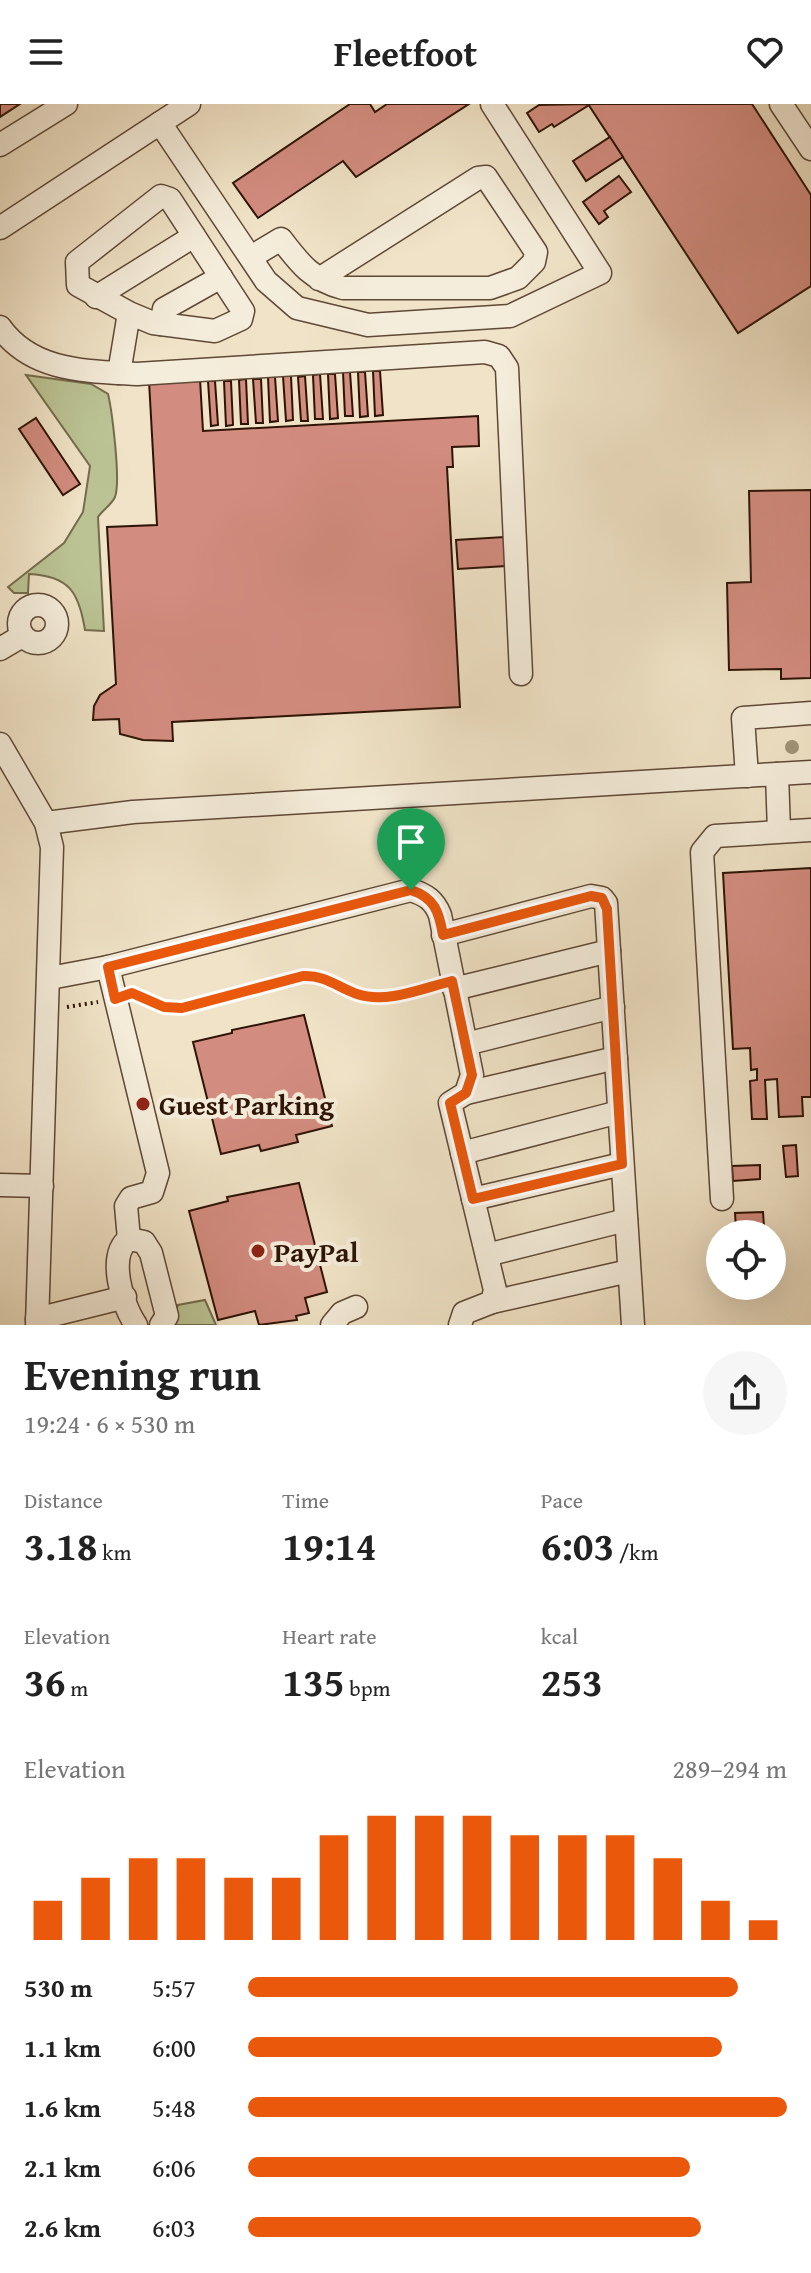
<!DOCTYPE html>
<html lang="en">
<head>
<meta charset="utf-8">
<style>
	body { margin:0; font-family:"Gentium Book Plus",serif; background:#f6f6f6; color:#222; height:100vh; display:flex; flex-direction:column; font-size:30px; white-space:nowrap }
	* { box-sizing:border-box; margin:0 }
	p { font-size:26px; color:#767676 }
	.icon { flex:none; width:44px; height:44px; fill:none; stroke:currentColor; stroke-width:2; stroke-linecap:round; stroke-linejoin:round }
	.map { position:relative; height:1221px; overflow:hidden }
	.sheet { display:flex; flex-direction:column; background:#fff; flex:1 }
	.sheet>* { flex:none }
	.fabs { position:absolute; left:706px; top:1116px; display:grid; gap:16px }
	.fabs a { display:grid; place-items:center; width:80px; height:80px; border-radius:50%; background:#fff; box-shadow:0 8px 32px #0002; font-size:40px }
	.pin { position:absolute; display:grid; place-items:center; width:68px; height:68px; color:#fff; margin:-82px -34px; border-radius:50% 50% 50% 0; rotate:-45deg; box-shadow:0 0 8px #0007 }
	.pin .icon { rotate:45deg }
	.round { display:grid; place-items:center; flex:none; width:84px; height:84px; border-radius:42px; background:#f6f6f6 }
	.summary { display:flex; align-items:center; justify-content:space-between; height:136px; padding:0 24px }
	h1 { font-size:44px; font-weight:600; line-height:60px }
	.figures { display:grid; grid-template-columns:repeat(3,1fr); gap:12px; height:136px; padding:8px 24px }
	.figures div { display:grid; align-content:center }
	.figures b { font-size:40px; font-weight:600 }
	.figures small { font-size:22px; font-weight:400 }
	.figures p { font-size:22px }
	.chart { height:224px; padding:16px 24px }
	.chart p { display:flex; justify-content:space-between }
	.chart svg { width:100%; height:144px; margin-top:8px; stroke:#ea580c; stroke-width:6 }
	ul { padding:0 24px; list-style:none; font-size:26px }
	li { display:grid; grid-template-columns:128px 96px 1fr; align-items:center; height:60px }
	li i { height:20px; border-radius:10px; background:#ea580c }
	header { display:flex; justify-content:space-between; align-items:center; height:104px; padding:0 24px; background:#fff; font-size:36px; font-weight:600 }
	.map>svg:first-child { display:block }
	.green { fill:#bbc394; stroke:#746c4c; stroke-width:2 }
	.building { fill:#d38c80; stroke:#2e1405; stroke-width:2 }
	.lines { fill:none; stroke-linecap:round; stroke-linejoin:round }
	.minor-casing { stroke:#5e4836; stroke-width:25 }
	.path { stroke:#2e1405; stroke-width:4; stroke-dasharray:2 4; stroke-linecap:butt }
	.minor { stroke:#f5eddb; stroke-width:22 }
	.tree { fill:#a09378 }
	.route-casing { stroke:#fff; stroke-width:16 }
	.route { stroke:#ea580c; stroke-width:10 }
	.poi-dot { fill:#8f2418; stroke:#f5eddb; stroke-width:3 }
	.labels { text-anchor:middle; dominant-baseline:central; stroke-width:8; stroke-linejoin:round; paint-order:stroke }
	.poi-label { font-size:28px; font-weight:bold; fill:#2e1405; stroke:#f5eddb; text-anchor:start }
</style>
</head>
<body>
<header><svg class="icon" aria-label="menu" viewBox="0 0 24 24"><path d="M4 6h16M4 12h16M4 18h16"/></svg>Fleetfoot<svg class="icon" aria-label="heart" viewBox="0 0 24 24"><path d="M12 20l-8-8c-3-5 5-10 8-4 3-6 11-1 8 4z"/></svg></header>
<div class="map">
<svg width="811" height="1221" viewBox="0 0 811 1221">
	<rect width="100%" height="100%" fill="#f0e3c7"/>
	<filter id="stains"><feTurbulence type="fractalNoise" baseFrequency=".0025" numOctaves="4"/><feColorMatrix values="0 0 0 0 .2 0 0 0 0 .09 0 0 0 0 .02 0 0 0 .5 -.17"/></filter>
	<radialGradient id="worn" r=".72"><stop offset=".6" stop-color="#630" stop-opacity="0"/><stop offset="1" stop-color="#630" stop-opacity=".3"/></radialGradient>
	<g class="green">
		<path d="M26 271 91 280 108 290C112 307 121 377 115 393 112 400 102 407 98 413L104 527 85 526C79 489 70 472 29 470L28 489H14L8 483 64 439 83 408 90 362Z"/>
		<path d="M205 1196 216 1221H171L178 1201Z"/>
	</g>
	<g class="building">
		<path d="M0 0H20L0 13Z"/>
		<path d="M350 0H370L375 8 387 0H469L356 73 343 57 258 114 233 79Z"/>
		<path d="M752 0 811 91V182L738 229 588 0Z"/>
		<path d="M539 1 588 0 589 1 554 23 552 20 539 28 527 9Z"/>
		<path d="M610 33 623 53 586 77 573 57Z"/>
		<path d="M619 72 631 88 604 107 608 113 599 120 583 98Z"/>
		<path d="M373 267H380L383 311 375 312Z"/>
		<path d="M343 268H350L353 312H345Z"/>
		<path d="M358 268H365L368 312 360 313Z"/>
		<path d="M320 270 323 315H315L313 271Z"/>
		<path d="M328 270H335L338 314 330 315Z"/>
		<path d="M283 272H291L293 316 286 317Z"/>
		<path d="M305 272 308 317H301L298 273Z"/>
		<path d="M268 273H275L278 317 270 318Z"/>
		<path d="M200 275 203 327 478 312 479 342 452 343 453 363H447L460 603 172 618 173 637 143 636 120 630 119 615 93 616 94 602 100 591 116 580 107 423 157 421 149 277Z"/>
		<path d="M246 275 248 320H241L239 276Z"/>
		<path d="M253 275H261L263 319H256Z"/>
		<path d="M208 277H215L218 321 211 322Z"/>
		<path d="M224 277H231L233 321 226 322Z"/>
		<path d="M36 314 80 380 63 391 19 325Z"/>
		<path d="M811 386V574L781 575V565L729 566 727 479 751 478 749 387Z"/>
		<path d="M504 433 506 462 458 465 456 436Z"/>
		<path d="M811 764V993H802L803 1012 779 1013 777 975 765 976 767 1015H752L750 977 757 976V965L751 966 750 944 733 945 723 769Z"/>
		<path d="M304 911 332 1022 296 1031 298 1038 261 1047 259 1041 221 1050 193 938 232 929V926Z"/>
		<path d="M796 1041 798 1072 786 1073 783 1042Z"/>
		<path d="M760 1061V1075L733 1077 732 1062Z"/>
		<path d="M299 1079 327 1188 305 1194 309 1209 296 1212 297 1216 259 1221 255 1207 218 1216 189 1107 228 1097 227 1093Z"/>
		<path d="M763 1108 764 1123 736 1125 735 1109Z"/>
	</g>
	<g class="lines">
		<g class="minor-casing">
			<g id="minor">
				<path d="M781 0 811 45"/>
				<path d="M160 19 266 177 297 204 368 221 510 212 600 169 492 0"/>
				<path d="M0 41 66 0"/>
				<path d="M0 124 189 0"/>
				<path d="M251 153 281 135C300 160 312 176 343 184H490L518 174 534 158 536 148 486 73 478 74 319 175"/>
				<path d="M96 193 194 132"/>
				<path d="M161 220 164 205 221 173"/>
				<path d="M0 223C32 268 86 267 137 270L485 248 499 252 507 264 521 570"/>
				<path d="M119 269 129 209 78 181 77 158 161 92 170 95 243 207 241 215 215 227 153 219 129 209"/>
				<circle cx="38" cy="520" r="19"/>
				<path d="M0 545 22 532"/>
				<path d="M0 640 46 719 52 743 37 1221"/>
				<path d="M777 670 779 727"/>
				<path d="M747 672 743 614 811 609"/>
				<path d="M46 719 133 708 811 668"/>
				<path d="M443 831 591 792 602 794 606 799 633 1221"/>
				<path d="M108 863 158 1069 152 1088 131 1094 126 1102 129 1135"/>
				<path d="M50 874 108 863 411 786C426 791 434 796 440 811L472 971 466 989 450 999 495 1186 492 1198 464 1209 460 1221"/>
				<path d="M454 885 609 847"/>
				<path d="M466 940 613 903"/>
				<path d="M466 989 616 954"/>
				<path d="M462 1049 619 1008"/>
				<path d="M0 1081 42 1082"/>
				<path d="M473 1095 622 1060"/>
				<path d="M722 1095 702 748 715 732 811 726"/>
				<path d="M487 1151 626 1116"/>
				<path d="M492 1198 629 1167"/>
				<path d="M37 1215 125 1193"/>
				<path d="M136 1221C122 1201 107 1151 129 1135L144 1138 151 1149 167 1212 161 1221"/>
				<path d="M332 1221 342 1209 356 1203"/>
			</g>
		</g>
		<g class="path">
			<path d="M133 890 164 903 182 904 303 872C325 871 336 882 355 890 381 900 410 887 435 881"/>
			<path d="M67 903 98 898"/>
		</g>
		<use href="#minor" class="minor"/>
	</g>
	<circle class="tree" cx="792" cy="643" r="7"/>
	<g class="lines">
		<g class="route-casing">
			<path id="route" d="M411 786C435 794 439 808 443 831L591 792 602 794 607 805 622 1060 473 1095 450 999 466 989 472 971 452 877C423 884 387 900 357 890 337 883 326 871 303 872L182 904 164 903 132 889 115 895 108 863Z"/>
		</g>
		<use href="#route" class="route"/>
	</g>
	<g class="poi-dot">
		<circle cx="143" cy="1000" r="8"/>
		<circle cx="258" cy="1147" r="8"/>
	</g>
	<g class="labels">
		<g class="poi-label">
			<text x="159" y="1000">Guest Parking</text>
			<text x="274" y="1147">PayPal</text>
		</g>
	</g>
	<rect width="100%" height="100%" filter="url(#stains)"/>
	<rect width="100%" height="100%" fill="url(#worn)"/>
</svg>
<div class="fabs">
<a><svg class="icon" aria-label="locate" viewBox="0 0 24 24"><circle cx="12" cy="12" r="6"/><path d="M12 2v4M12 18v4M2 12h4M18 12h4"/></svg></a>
</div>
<div class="pin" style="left:411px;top:786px;background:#1e9e55"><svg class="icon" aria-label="arrive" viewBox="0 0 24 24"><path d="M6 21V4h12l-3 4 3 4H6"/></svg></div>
</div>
<section class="sheet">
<div class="summary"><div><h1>Evening run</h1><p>19:24 · 6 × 530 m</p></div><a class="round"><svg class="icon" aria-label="share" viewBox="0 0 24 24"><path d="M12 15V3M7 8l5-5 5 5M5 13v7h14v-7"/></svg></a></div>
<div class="figures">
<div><p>Distance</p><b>3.18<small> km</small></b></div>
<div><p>Time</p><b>19:14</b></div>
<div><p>Pace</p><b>6:03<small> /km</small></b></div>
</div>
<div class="figures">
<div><p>Elevation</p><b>36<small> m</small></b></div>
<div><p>Heart rate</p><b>135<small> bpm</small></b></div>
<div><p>kcal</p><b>253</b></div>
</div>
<div class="chart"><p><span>Elevation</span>289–294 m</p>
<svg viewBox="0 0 160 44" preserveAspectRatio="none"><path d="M5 44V32M15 44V25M25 44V19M35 44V19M45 44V25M55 44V25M65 44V12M75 44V6M85 44V6M95 44V6M105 44V12M115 44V12M125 44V12M135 44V19M145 44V32M155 44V38"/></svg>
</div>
<ul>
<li><b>530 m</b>5:57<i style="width:91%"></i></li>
<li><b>1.1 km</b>6:00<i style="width:88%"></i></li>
<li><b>1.6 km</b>5:48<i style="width:100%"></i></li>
<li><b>2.1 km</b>6:06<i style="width:82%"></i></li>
<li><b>2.6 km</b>6:03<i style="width:84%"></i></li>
</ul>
</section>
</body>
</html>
